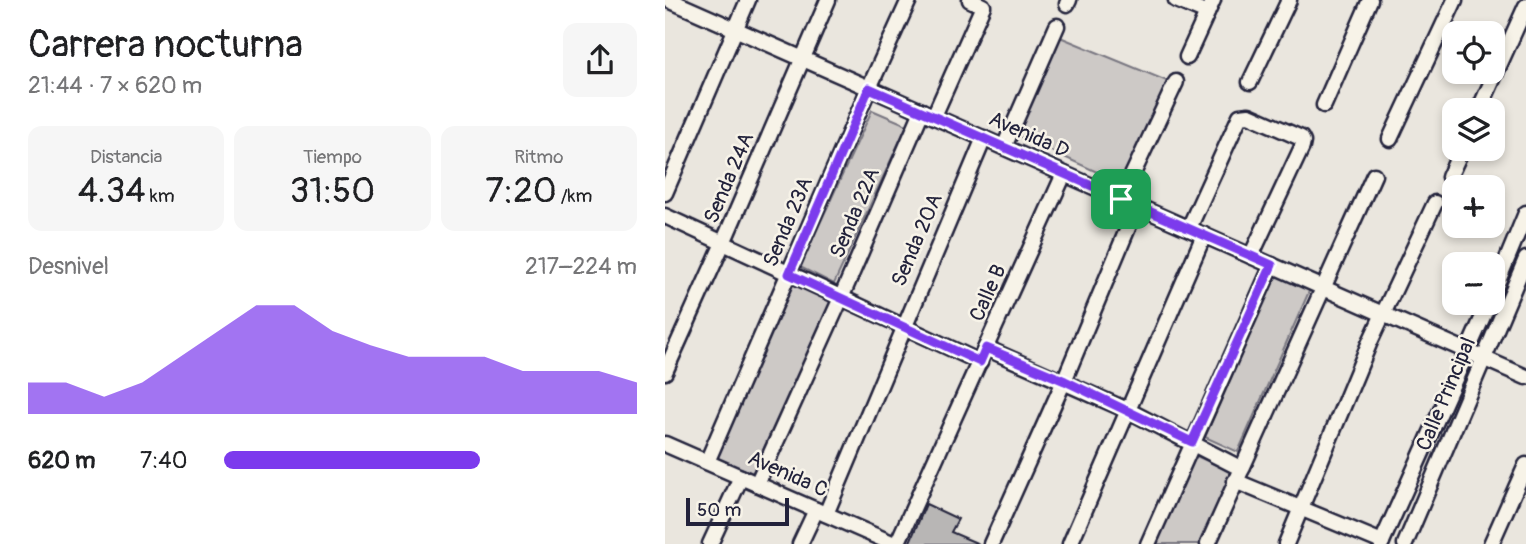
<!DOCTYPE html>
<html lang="es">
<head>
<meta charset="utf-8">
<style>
	body { margin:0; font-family:Pangolin,sans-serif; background:#f6f6f6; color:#202124; height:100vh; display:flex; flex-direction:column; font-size:26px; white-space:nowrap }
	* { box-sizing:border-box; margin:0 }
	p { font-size:23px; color:#757577 }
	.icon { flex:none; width:38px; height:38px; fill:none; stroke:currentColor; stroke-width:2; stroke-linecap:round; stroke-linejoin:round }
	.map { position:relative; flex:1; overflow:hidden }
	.details { display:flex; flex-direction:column; background:#fff; width:665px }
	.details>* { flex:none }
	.fabs { position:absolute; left:777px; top:21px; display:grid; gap:14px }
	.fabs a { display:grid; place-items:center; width:63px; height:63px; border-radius:14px; background:#fff; box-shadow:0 4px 10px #0003; font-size:35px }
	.scale { position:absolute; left:21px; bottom:18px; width:103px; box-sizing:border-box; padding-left:7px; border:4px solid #22223b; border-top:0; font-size:19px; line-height:24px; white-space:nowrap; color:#22223b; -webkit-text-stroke:5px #f7f3e8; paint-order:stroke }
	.pin { position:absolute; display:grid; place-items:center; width:60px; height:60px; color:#fff; margin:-30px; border-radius:14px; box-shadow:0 4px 10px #0006 }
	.round { display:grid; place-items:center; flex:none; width:74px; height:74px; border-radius:14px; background:#f6f6f6 }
	.headline { display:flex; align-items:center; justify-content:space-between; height:119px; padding:0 28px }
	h1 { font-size:38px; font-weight:600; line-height:52px }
	.figures { display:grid; grid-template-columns:repeat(3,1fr); gap:10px; height:119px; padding:7px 28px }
	.figures div { display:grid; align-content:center; border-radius:14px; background:#f6f6f6; text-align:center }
	.figures b { font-size:35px; font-weight:600 }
	.figures small { font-size:19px; font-weight:400 }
	.figures p { font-size:19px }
	.chart { height:196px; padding:14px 28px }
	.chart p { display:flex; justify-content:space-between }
	.chart svg { width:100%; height:126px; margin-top:7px; fill:#7c3aed; opacity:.7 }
	ul { padding:0 28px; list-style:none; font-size:23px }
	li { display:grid; grid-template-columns:112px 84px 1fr; align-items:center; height:52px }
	li i { height:18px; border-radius:9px; background:#7c3aed }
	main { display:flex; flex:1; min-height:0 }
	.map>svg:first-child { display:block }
	.green { fill:#cdc9c6; stroke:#787680; stroke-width:2 }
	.building { fill:#b8b6b5; stroke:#22223b; stroke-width:2 }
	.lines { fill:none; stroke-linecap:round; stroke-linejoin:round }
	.minor-casing { stroke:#22223b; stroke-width:19 }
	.minor { stroke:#f7f3e8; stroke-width:14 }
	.route-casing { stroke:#fff; stroke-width:14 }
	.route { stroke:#7c3aed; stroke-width:9 }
	.labels { text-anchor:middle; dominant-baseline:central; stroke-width:5; stroke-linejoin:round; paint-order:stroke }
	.street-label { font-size:21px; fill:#22223b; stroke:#f7f3e8 }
</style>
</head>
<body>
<main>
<section class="details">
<div class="headline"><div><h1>Carrera nocturna</h1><p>21:44 · 7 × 620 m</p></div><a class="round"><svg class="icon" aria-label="share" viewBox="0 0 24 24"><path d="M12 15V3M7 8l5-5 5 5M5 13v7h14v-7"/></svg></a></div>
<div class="figures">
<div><p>Distancia</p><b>4.34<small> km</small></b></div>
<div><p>Tiempo</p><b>31:50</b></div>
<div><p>Ritmo</p><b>7:20<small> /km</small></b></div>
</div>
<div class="chart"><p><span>Desnivel</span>217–224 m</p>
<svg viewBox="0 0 160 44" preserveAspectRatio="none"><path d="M0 44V33L10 33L20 38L30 33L40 24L50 15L60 6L70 6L80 15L90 20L100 24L110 24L120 24L130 29L140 29L150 29L160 33V44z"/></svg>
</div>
<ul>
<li><b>620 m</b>7:40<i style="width:62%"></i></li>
</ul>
</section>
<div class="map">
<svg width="861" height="544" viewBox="0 0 861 544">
	<rect width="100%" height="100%" fill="#eae6de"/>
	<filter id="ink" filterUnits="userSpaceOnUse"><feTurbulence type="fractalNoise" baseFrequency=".0143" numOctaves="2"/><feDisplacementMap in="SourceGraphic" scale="14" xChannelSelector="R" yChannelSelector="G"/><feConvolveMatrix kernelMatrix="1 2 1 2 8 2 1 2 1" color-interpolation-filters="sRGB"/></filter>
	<g filter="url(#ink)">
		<g class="green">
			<path d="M395 37 502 81 458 184 349 134Z"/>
			<path d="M207 110 242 125 169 284 135 267Z"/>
			<path d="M612 272 646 287 573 452 540 437Z"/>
			<path d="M128 283 167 302 87 474 50 457Z"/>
			<path d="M527 454 569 473 537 544H488Z"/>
		</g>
		<path class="building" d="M261 504 293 519 286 532 314 544H244Z"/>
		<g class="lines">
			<g class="minor-casing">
				<g id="minor">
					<path d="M4 0 861 377"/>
					<path d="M511 0 542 13"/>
					<path d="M402 4 404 0"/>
					<path d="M522 57 548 0"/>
					<path d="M585 82 624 0"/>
					<path d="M659 105 705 0"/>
					<path d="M814 110 861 6"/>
					<path d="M269 116 318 6 305 0"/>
					<path d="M725 139 790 0"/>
					<path d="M339 147 392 26"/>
					<path d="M784 177 797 149"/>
					<path d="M0 193 83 0"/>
					<path d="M456 199 511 82"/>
					<path d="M0 216 315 362"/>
					<path d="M524 228 575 116 584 115 636 138 638 142 637 147 586 256"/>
					<path d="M828 293 861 213"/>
					<path d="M321 348 464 411 577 469"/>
					<path d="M0 372 58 243 163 0"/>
					<path d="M0 444 229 544"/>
					<path d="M42 462 204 88 244 0"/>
					<path d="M570 481 717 542"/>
					<path d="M92 484 176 298 257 111"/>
					<path d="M161 514 319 138"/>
					<path d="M45 544 76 477"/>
					<path d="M135 544 151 510"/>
					<path d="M232 544 399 174"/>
					<path d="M326 544 399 381 472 206"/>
					<path d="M405 544 539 235"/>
					<path d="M483 544 607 265"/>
					<path d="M543 544 709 175"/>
					<path d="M621 544 704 344 770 203"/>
					<path d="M716 544 824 303"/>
					<path d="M740 544 861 259"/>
					<path d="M826 544 861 465"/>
				</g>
			</g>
			<use href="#minor" class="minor"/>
		</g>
	</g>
	<g class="lines" filter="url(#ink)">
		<g class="route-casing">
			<path id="route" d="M204 88 607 265 527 442 400 381 321 348 315 362 124 274Z"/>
		</g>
		<use href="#route" class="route"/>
	</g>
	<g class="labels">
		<g class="street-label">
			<text transform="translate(364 135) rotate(24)">Avenida D</text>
			<text transform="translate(64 178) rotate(-67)">Senda 24A</text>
			<text transform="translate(190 213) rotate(-67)">Senda 22A</text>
			<text transform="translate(123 222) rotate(-67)">Senda 23A</text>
			<text transform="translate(252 240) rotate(-67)">Senda 20A</text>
			<text transform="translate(323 293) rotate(-66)">Calle B</text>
			<text transform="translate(781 394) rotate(-67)">Calle Principal</text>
			<text transform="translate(123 474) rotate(24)">Avenida C</text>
		</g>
	</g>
</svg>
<div class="fabs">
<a><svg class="icon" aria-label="locate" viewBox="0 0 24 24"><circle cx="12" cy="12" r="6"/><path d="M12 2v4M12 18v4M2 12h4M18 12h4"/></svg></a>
<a><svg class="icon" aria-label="layers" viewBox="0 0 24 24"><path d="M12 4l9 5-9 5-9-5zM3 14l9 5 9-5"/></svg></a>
<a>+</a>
<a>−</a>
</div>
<div class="scale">50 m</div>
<div class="pin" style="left:456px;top:199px;background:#1e9e55"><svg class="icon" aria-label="arrive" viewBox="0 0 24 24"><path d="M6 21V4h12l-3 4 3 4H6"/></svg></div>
</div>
</main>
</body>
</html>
